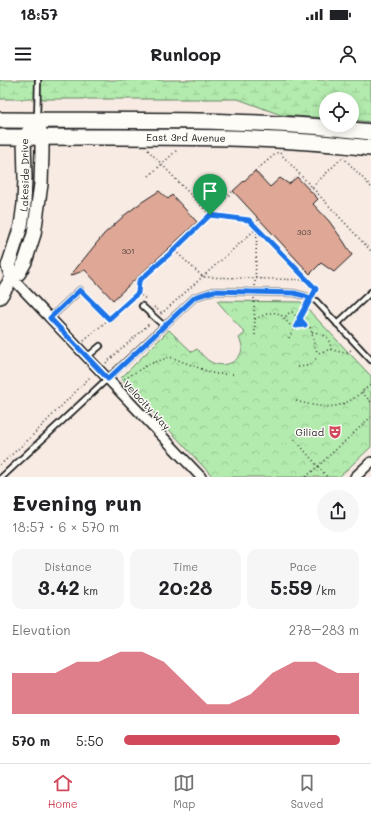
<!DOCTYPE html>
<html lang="en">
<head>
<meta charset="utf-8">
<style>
	body { margin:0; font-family:Mali,sans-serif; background:#f6f6f6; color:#202124; height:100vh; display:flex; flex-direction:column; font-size:15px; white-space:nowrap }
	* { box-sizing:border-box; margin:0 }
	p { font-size:13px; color:#757577 }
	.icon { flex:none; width:22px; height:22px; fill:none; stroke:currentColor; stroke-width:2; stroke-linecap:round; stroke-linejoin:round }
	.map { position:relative; height:397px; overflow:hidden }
	.details { display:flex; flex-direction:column; background:#fff; flex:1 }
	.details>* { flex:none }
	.buttons { position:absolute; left:319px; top:12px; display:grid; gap:8px }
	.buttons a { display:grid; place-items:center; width:40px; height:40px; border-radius:50%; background:#fff; box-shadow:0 2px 10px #0003; font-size:20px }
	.pin { position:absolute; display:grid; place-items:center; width:34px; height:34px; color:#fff; margin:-41px -17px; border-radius:50% 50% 50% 0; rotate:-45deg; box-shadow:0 0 4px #0007 }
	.pin .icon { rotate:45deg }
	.round { display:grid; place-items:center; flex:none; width:42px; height:42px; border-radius:21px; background:#f6f6f6 }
	.summary { display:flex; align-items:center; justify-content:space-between; height:68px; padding:0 12px }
	h1 { font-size:22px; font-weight:700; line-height:30px }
	.metrics { display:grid; grid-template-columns:repeat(3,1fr); gap:6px; height:68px; padding:4px 12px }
	.metrics div { display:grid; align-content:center; border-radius:10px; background:#f6f6f6; text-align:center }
	.metrics b { font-size:20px; font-weight:700 }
	.metrics small { font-size:11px; font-weight:400 }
	.metrics p { font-size:11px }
	.chart { height:112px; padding:8px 12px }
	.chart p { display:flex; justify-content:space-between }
	.chart svg { width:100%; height:72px; margin-top:4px; fill:#d1495b; opacity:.7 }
	ul { padding:0 12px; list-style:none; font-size:13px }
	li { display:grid; grid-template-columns:64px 48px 1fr; align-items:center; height:30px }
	li i { height:10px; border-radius:5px; background:#d1495b }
	.status { display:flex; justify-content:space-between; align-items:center; height:28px; padding:0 20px; background:#fff; direction:ltr }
	.status svg { height:11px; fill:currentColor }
	header { display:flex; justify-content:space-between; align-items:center; height:52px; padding:0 12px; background:#fff; font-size:18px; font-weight:700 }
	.tab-bar { display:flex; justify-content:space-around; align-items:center; height:56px; border-top:1px solid #e0e0e0; background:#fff; font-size:11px; color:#757577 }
	.tab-bar a { display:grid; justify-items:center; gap:2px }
	.tab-bar .current { color:#d1495b }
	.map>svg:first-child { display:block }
	.wetland { fill:url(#wetland-marsh); stroke:#688465 }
	.park { fill:url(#park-crowns); stroke:#688465 }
	.building { fill:#dea796; stroke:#1c1c1c }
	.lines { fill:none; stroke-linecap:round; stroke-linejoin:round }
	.lane-casing { stroke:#1c1c1c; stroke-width:8 }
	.street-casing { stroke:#1c1c1c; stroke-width:12 }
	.secondary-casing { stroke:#1c1c1c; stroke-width:16 }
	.primary-casing { stroke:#1c1c1c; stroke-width:18 }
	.path { stroke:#1c1c1c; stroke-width:1.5; stroke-dasharray:1 3; stroke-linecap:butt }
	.lane { stroke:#fdfcf7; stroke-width:4.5 }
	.street { stroke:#fdfcf7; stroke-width:9 }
	.secondary { stroke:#fdfcf7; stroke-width:13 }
	.primary { stroke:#fdfcf7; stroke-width:15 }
	.route-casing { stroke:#fff; stroke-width:8 }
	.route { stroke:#1a73e8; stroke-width:5 }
	.labels { text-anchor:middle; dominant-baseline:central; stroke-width:3; stroke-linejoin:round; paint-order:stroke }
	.number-label { font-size:8px; fill:#4c3f3a }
	.street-label { font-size:10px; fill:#1c1c1c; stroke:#fdfcf7 }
	.poi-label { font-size:10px; fill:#1c1c1c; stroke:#fdfcf7; text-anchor:end }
</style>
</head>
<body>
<div class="status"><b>18:57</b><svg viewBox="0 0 49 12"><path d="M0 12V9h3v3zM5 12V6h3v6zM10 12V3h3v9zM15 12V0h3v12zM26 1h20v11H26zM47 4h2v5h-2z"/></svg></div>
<header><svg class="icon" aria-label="menu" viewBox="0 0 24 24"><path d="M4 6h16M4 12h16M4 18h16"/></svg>Runloop<svg class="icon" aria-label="person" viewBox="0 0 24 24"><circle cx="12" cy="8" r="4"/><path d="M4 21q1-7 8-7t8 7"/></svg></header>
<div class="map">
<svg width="371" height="397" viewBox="0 0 371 397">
	<defs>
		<pattern id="wetland-marsh" width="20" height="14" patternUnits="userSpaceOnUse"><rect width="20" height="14" fill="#b3ebae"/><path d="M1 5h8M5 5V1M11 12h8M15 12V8" fill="none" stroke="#99c995"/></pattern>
		<pattern id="park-crowns" width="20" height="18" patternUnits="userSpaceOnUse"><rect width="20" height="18" fill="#b3ebae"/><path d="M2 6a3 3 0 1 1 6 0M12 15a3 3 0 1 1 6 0" fill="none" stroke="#99c995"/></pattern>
	</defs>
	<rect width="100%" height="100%" fill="#f7ebe4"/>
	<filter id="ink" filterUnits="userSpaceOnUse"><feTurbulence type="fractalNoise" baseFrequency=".025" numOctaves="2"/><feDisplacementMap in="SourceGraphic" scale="8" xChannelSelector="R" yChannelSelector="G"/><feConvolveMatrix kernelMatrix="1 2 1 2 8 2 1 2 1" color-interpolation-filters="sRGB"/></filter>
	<g filter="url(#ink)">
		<path class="wetland" d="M0 0H371V42L352 40V19H326V38L281 35 238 19H0Z"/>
		<path class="park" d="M217 221 301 222 371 296V367L339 397H213L121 298 169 250 192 272 197 269C201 273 206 280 211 282 223 289 242 282 242 267 242 264 240 260 239 258L245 253Z"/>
		<g class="building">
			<path d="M255 91 270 107 280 98 289 104 297 97 318 119 313 124 329 141 344 162 352 175 334 192 321 183 310 194 233 111Z"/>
			<path d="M159 111 168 119 172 115 197 142 113 220 85 190 70 196 104 154 126 134 142 122Z"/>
		</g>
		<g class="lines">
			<g class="lane-casing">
				<g id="lane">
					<path d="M37 39 38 0"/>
					<path d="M142 226 164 246"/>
					<path d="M50 238 80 210"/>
					<path d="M337 244 371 212"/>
					<path d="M87 277 100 266"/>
					<path d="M2 397 195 217 214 211 294 213 305 216 316 221 371 280"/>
				</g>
			</g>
			<g class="street-casing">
				<g id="street">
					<path d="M12 198 201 397"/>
					<path d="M355 397 371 382"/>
				</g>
			</g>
			<g class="secondary-casing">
				<g id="secondary">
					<path id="s1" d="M12 198 8 186 21 146 24 124 25 98 24 57 30 50"/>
					<path d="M0 217 12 198 19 193 25 182 34 154 41 104 42 72V58L37 40"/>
				</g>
			</g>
			<g class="primary-casing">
				<g id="primary">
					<path d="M0 40C124 41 248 37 371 52"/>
					<path id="s2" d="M0 57C124 58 248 53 371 68"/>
				</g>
			</g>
			<g class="path">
				<path d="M148 70 210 135 249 140 308 200 203 197 174 170"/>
				<path d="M280 73 371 171"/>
				<path d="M343 77 371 107"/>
				<path d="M255 91 278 72"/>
				<path d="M149 96 177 70"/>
				<path d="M312 107 343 77"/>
				<path d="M308 200 316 209 314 212"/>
				<path d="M255 206 257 148"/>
				<path d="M138 213 139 201 174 170 233 111"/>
				<path d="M84 215 109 239"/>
				<path d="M254 218 255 256"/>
				<path d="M154 227 162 233"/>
				<path d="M161 234 257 148 258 138"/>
				<path d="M255 239C263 236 273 229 281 235 284 238 287 242 290 245H305"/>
				<path d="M284 240 287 234 292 232 305 245 310 247C314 257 312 263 318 273"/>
				<path d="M312 252C324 253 330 257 331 270"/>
				<path d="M289 258 307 224"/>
				<path d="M84 261 138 213 147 220"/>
				<path d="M106 283 150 243"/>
				<path d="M298 287C309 286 314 286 318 273 321 272 326 270 330 270 339 270 345 276 352 269"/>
				<path d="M121 301 149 284 170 277 215 294H236"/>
				<path d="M362 312 371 322"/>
				<path d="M296 321C332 331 344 329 371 304"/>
				<path d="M292 356 327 397"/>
				<path d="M0 385 27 361 91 296"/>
				<path d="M306 397 371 337"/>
			</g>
			<use href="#lane" class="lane"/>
			<use href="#street" class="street"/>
			<use href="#secondary" class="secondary"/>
			<use href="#primary" class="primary"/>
		</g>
	</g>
	<g class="lines" filter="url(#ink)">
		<g class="route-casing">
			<path id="route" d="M210 135 174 170 139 201 138 213 109 239 80 210 50 238 108 299 195 217 214 211 294 213 305 216 310 218 299 238 305 245 296 246 316 209 249 140 210 135"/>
		</g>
		<use href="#route" class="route"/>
	</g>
	<defs>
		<g id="theatre-bare" transform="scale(1.08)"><path d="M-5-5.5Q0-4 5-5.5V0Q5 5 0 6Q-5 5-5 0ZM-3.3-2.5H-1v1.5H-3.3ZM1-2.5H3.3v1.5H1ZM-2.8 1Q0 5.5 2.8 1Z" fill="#d1495b" stroke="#fdfcf7" stroke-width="2.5" paint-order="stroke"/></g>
	</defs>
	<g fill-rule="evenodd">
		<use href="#theatre-bare" x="335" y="352"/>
	</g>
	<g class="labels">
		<g class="number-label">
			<text x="304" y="152">303</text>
			<text x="128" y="171">301</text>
		</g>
		<g class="street-label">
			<text stroke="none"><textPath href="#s2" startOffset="186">East 3rd Avenue</textPath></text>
			<text stroke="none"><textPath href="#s1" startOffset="106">Lakeside Drive</textPath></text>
			<text transform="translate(147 325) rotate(47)">Velocity Way</text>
		</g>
		<g class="poi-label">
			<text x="324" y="352">Giliad</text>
		</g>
	</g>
</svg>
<div class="buttons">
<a><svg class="icon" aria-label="locate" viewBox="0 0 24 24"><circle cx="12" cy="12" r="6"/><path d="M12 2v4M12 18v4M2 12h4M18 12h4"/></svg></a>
</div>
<div class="pin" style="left:210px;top:135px;background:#1e9e55"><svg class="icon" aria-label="arrive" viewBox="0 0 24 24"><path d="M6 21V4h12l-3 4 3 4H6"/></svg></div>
</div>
<section class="details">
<div class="summary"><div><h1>Evening run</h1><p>18:57 · 6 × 570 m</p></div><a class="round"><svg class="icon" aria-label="share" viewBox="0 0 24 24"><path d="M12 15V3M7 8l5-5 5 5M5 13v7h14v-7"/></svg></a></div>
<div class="metrics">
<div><p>Distance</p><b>3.42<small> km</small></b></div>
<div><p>Time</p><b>20:28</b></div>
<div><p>Pace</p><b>5:59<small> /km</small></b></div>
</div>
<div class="chart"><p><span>Elevation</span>278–283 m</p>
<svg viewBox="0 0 160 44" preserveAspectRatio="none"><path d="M0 44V19L10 19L20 19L30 12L40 12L50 6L60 6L70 12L80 25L90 38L100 38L110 32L120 19L130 12L140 12L150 19L160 19V44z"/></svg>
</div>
<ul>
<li><b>570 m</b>5:50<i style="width:92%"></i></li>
</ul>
</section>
<nav class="tab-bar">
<a class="current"><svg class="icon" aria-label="home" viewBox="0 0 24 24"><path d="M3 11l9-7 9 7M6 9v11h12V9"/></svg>Home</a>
<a><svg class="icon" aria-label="map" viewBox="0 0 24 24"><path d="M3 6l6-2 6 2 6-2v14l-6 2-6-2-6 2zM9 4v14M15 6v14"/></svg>Map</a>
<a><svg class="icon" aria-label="saved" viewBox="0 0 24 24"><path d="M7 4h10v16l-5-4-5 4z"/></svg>Saved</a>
</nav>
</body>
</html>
